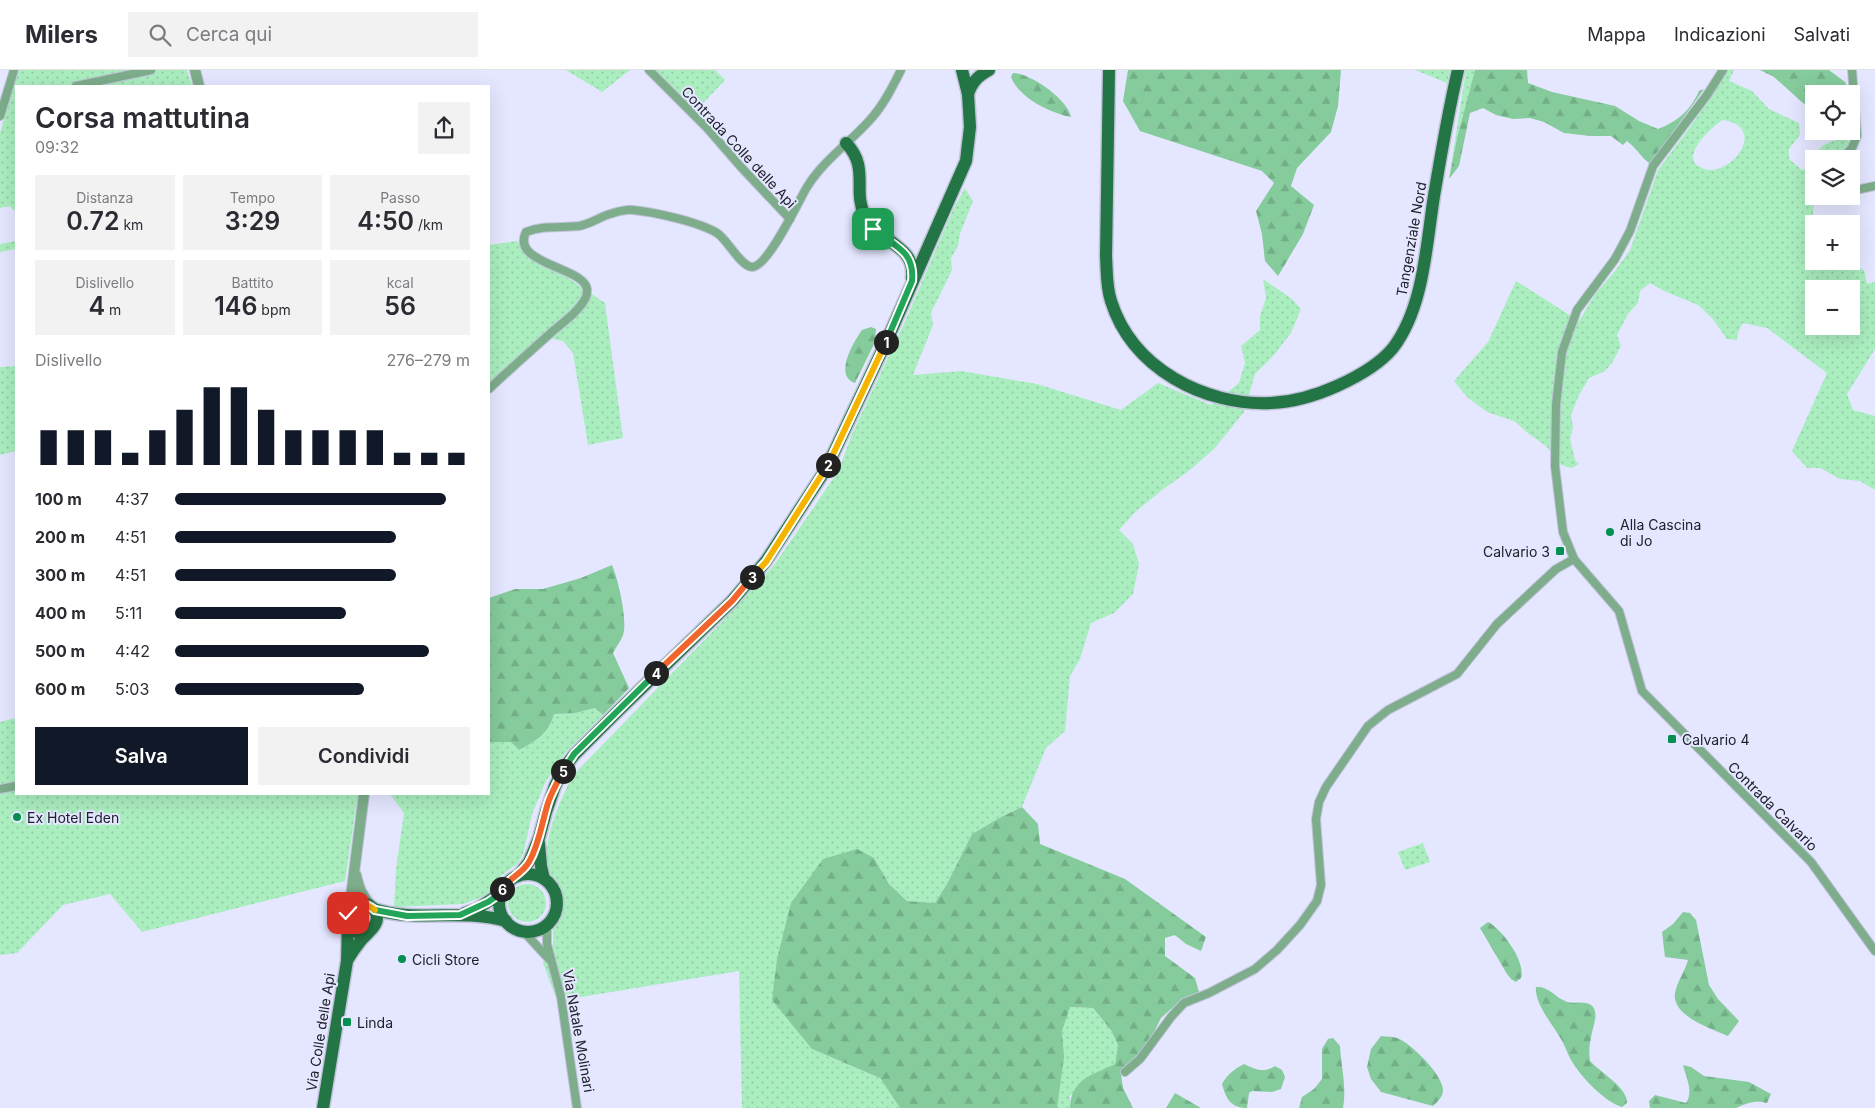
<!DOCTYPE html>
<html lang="it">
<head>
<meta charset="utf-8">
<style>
	body { margin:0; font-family:Inter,sans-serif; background:#f2f2f3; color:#2b2b33; height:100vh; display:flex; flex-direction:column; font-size:19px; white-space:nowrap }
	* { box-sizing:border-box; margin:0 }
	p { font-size:16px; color:#7c7c81 }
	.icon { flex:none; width:28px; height:28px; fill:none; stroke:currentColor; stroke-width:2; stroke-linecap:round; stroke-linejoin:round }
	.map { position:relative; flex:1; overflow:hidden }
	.sheet { position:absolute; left:15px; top:15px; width:475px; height:710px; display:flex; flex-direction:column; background:#fff; border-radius:0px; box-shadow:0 5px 20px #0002 }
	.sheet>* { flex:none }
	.controls { position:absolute; left:1805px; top:15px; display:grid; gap:10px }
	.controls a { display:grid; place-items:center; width:55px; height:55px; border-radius:0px; background:#fff; box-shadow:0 5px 20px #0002; font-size:25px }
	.pin { position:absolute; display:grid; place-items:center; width:42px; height:42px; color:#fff; margin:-21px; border-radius:10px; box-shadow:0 2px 8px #0006 }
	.km { position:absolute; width:25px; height:25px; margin:-12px; border-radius:50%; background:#222; color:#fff; font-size:14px; line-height:25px; text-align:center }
	.round { display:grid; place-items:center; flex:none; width:52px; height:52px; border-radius:0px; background:#f2f2f3 }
	.summary { display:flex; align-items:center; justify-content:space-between; height:85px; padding:0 20px }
	h1 { font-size:28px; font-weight:600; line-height:38px }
	.metrics { display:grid; grid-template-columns:repeat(3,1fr); gap:8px; height:85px; padding:5px 20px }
	.metrics div { display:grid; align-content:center; border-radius:0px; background:#f2f2f3; text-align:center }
	.metrics b { font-size:25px; font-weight:600 }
	.metrics small { font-size:14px; font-weight:400 }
	.metrics p { font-size:14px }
	.chart { height:140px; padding:10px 20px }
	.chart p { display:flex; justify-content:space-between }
	.chart svg { width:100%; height:90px; margin-top:5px; stroke:#111827; stroke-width:6 }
	.button { display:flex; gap:10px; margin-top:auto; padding:10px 20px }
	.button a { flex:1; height:58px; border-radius:0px; background:#111827; color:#fff; font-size:20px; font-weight:600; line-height:58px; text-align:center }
	.button a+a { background:#f2f2f3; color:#2b2b33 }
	ul { padding:0 20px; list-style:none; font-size:16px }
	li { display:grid; grid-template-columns:80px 60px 1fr; align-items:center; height:38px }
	li i { height:12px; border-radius:6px; background:#111827 }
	header { display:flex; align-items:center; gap:30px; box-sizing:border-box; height:70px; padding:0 25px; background:#fff; border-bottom:1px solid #e1e1e2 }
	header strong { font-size:24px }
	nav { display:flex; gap:28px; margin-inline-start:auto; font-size:18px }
	.search { width:350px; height:45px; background:#f2f2f3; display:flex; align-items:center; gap:12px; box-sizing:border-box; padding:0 18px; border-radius:0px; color:#7c7c81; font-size:19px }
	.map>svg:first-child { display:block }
	.green { fill:url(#green-dots); fill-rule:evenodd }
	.forest { fill:url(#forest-firs) }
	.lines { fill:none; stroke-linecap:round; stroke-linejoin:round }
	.minor-casing { stroke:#c1c3d9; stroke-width:10 }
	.tertiary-casing { stroke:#c1c3d9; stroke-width:12 }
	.primary-casing { stroke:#c1c3d9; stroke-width:15 }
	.minor { stroke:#7dad8b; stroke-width:8 }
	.tertiary { stroke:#7dad8b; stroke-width:10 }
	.primary { stroke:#247545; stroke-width:12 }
	.split-1-casing { stroke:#fff; stroke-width:10 }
	.split-2-casing { stroke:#fff; stroke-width:10 }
	.split-3-casing { stroke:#fff; stroke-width:10 }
	.split-4-casing { stroke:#fff; stroke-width:10 }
	.split-5-casing { stroke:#fff; stroke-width:10 }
	.split-6-casing { stroke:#fff; stroke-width:10 }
	.split-7-casing { stroke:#fff; stroke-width:10 }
	.split-8-casing { stroke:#fff; stroke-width:10 }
	.split-1 { stroke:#22a559; stroke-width:6 }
	.split-2 { stroke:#f5b400; stroke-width:6 }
	.split-3 { stroke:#f5b400; stroke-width:6 }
	.split-4 { stroke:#f0652b; stroke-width:6 }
	.split-5 { stroke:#22a559; stroke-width:6 }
	.split-6 { stroke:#f0652b; stroke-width:6 }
	.split-7 { stroke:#22a559; stroke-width:6 }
	.split-8 { stroke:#f5b400; stroke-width:6 }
	.poi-dot { fill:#038f4d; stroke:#e4e7ff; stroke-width:2 }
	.labels { text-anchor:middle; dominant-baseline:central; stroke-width:4; stroke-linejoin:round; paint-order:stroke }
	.street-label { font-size:14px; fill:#20212b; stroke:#e4e7ff }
	.poi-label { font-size:14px; fill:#20212b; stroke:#e4e7ff; text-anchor:start }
</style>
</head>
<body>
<header>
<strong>Milers</strong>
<div class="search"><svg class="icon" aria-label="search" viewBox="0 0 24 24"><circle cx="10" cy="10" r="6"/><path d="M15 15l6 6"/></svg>Cerca qui</div>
<nav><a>Mappa</a><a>Indicazioni</a><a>Salvati</a></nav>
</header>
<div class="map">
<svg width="1875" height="1038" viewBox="0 0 1875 1038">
	<defs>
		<pattern id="green-dots" width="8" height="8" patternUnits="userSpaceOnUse" patternTransform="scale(1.25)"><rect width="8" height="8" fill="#aaeebf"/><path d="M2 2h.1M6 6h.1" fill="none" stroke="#92cca4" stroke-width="1.8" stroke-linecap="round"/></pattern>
		<pattern id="forest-firs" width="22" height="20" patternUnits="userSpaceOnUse" patternTransform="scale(1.25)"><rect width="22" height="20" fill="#85cb9b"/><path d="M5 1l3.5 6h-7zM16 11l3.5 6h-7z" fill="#73ae86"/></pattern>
	</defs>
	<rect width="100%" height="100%" fill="#e4e7ff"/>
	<g class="green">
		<path d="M19 0H187L192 16H16V140H13L10 136 0 138V63Z"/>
		<path d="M566 0H630L602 22Z"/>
		<path d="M644 0H715L725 10 690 47Z"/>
		<path d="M1415 0H1450L1447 13Z"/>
		<path d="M1466 0H1475L1457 68 1449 109Z"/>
		<path d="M1728 0H1734L1729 11 1752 21 1769 39 1799 53 1800 65 1789 79V89L1803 101C1818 81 1818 73 1845 68L1851 73 1846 81 1838 89H1814V126H1817C1813 135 1812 145 1814 154V191H1845L1864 200 1867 214 1875 212V279L1847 324 1853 340 1875 346V420L1860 411 1840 409 1820 398H1807L1792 381 1827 303 1767 258 1743 253 1738 262 1737 270 1727 269 1712 248 1698 235 1664 221 1650 213 1640 221 1638 233 1628 244 1617 265 1621 276 1612 293 1605 301 1589 308 1578 327 1571 345 1573 357 1570 369 1575 390 1579 394 1572 398 1561 395 1546 376 1529 364 1514 351 1487 342 1467 327 1454 311 1488 272 1516 211 1579 251 1596 223 1615 201 1630 180 1658 100 1693 53ZM1723 50C1765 56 1737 99 1711 100 1707 100 1703 99 1700 97 1679 87 1712 56 1723 50ZM1814 219H1851V256H1814Z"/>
		<path d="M965 118 973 131 960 164 958 176 951 188 952 200 931 243 933 255 913 305 961 301 1037 314 1121 340 1158 313 1211 335 1239 313 1245 293 1241 276 1260 260V246L1266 228 1263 209 1292 229 1301 239 1291 263 1273 286 1255 304 1244 342 1214 379 1190 400 1162 420 1134 443 1119 460 1133 474 1139 494 1133 524 1114 543 1091 553 1080 589 1070 606 1065 661 1046 678 1022 737 1003 746 972 764 947 814 935 833 907 831 889 814 874 788 812 979 880 1008 900 1038H742L739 901 557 931 543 893C546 888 551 881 553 876 554 869 552 863 554 857 558 842 568 834 559 816 555 807 547 804 547 793 545 762 560 731 573 705L722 552 775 494 839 400 852 364 903 256 953 140Z"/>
		<path d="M16 171V179L0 182V174Z"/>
		<path d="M517 171 529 189 562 204 605 233 623 368 588 375 573 283 563 271 553 269 548 261 489 313V175Z"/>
		<path d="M16 296V381L0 385V297Z"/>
		<path d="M595 638 603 645 565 683 546 711 532 744 524 781 521 788 517 794 501 806 491 822 482 827 463 834 394 837 396 799 404 743 390 724H489V672H511L519 680C535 672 549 663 554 644L576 643Z"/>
		<path d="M16 648V724H358L345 811 142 862 110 824 63 835 17 883 0 885V652Z"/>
		<path d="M1423 773 1430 792 1405 800 1398 782Z"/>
		<circle cx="527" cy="833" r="19"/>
		<circle cx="362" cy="848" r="8"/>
		<path d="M1069 937 1093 938 1111 960 1118 975 1115 994 1095 1004 1070 1026V1038H1057L1063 987 1062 961Z"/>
	</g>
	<g class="forest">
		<path d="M1128 0H1341L1338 36 1331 62 1297 98 1291 116 1314 135 1303 164 1278 206 1265 191 1262 164 1256 141 1274 113 1262 101 1140 61 1123 31Z"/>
		<path d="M1475 0H1527L1528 13 1552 22 1615 36 1639 51 1658 59C1678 51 1690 41 1699 21L1704 19 1650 94C1641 87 1636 78 1627 71L1623 75 1611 66H1591L1564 63 1544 52 1530 48 1513 49 1496 45 1483 38 1470 43 1459 96 1449 109 1457 68Z"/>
		<path d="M1760 0H1829L1845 12 1850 23 1814 24V37L1804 34 1774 7Z"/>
		<path d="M1013 3C1031 3 1068 30 1071 47 1050 43 1019 28 1011 7Z"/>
		<path d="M871 257 876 259 875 272 855 313C833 306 854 271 862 260Z"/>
		<path d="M612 495C618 509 628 551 623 565 621 571 616 577 613 583L629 618 603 645 595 638 576 643 554 644C549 663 535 672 519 680L511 672H489V528L515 519H543L581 508Z"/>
		<path d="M1022 737 1038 754 1040 774 1125 809 1206 867 1201 881 1186 874 1175 865 1165 868V886L1195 908 1199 922 1180 931 1161 948 1147 976 1121 1004 1123 1018 1133 1038H1070C1071 1009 1092 1005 1115 994L1118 975 1111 960 1093 938 1070 937 1062 961 1064 987 1057 1038H900L880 1008 812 979 772 930 777 889 791 833 823 789 857 779 874 788 889 814 907 831 935 833 947 814 972 764 1003 746Z"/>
		<path d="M1683 842 1690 843 1696 850 1709 915 1718 929 1739 951 1728 966C1712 959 1671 946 1675 923 1677 912 1685 901 1688 890L1665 887 1662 862 1673 854Z"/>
		<path d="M1488 852C1502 859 1526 892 1521 908L1516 912 1511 909 1507 904 1480 858Z"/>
		<path d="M1536 917C1548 916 1553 925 1563 930 1571 935 1578 931 1586 933 1603 937 1592 957 1591 968 1589 975 1589 983 1590 991 1601 1003 1628 1018 1627 1033L1622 1037C1605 1032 1582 1008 1573 993 1568 986 1566 977 1561 969 1553 955 1534 933 1536 917Z"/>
		<path d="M1381 966C1386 967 1392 966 1397 968 1411 973 1443 1005 1443 1020 1443 1027 1438 1031 1433 1036L1381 1022 1371 1009 1367 997 1371 979Z"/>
		<path d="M1333 968 1340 976C1341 996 1347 1018 1343 1038H1299L1302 1027 1314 1019 1322 1009V979L1328 969Z"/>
		<path d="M1244 994C1255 999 1263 1004 1275 996L1282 1000 1285 1007 1281 1019 1272 1022 1252 1021 1249 1023 1247 1038C1231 1038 1226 1029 1222 1014 1227 1005 1234 999 1244 994Z"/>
		<path d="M1683 995 1691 997 1704 1006 1749 1012 1771 1024 1767 1033C1755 1030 1747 1033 1736 1038H1650L1649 1031 1655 1025 1686 1033C1694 1022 1686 1007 1683 995Z"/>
		<path d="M1175 1023 1201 1038H1166Z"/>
	</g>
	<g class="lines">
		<g class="minor-casing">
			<g id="minor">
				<path d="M649 0 707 58 740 96 790 149"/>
				<path d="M1723 0 1707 25 1653 96 1630 161 1615 189 1577 240 1562 282 1556 335 1555 396 1563 462 1574 489 1619 541 1642 621 1811 792 1875 881"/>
				<path d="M76 16 151 0"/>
				<path d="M0 46 14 0"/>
				<path d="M1842 89 1852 78 1857 66 1852 0"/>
				<path d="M1851 121 1875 116"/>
				<path d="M489 319C510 299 532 280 554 260 565 251 580 240 586 227 587 225 587 221 587 219 584 197 510 194 526 162 543 155 561 158 579 156 590 154 600 147 610 144 617 142 626 139 633 140 654 142 699 152 717 163 728 170 740 196 752 197 768 197 798 132 807 117 823 91 848 74 869 51 883 36 892 18 901 0"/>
				<path d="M0 719 16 716"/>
				<path d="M547 854V874L561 927 577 1038"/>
				<path d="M523 861 549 889"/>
				<path d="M1125 1002 1140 989 1171 947 1184 933 1209 923 1255 899 1277 880 1300 855 1317 831 1321 815 1316 749 1319 732 1326 717 1368 656 1388 640 1457 604 1497 554 1556 499 1574 489"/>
			</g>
		</g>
		<g class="tertiary-casing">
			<g id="tertiary">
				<path d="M195 0 199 16"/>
				<path d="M356 805C359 818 362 826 371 836"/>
				<path d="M349 842 364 724"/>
			</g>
		</g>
		<g class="primary-casing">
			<g id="primary">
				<path d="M1109 0 1106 186C1107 201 1106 216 1111 231 1132 298 1204 336 1271 333 1294 332 1317 325 1337 316 1357 307 1379 295 1393 278 1424 237 1426 176 1434 126 1441 84 1448 42 1458 0"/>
				<path d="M968 24C972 12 978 6 989 0"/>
				<path d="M846 73C870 98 852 120 865 146 879 174 916 174 912 208"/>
				<path d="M539 773 541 796 544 809"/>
				<circle cx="528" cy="833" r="29"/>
				<path d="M518 806 529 792 539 768 546 742 555 716 564 698 574 685 619 640 732 531 766 491 826 399 888 268 966 91 970 57 968 24 962 0"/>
				<path d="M374 839C417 853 463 838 506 851"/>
				<path d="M465 843 477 839 501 823"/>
				<path d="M348 889C351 884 355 878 359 873 364 865 377 858 377 848 377 843 374 838 369 835 343 820 340 876 371 860"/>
				<path d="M323 1038 347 891 348 852"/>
			</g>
		</g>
		<use href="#minor" class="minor"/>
		<use href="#tertiary" class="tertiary"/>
		<use href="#primary" class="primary"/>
	</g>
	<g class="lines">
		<g class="split-1-casing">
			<path id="split-1" d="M873 159C893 176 915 180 912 211L886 272"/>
		</g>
		<g class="split-2-casing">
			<path id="split-2" d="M828 395 886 272"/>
		</g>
		<g class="split-3-casing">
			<path id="split-3" d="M752 507 766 492 828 395"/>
		</g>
		<g class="split-4-casing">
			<path id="split-4" d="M656 603 732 531 752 507"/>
		</g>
		<g class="split-5-casing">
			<path id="split-5" d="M563 701 574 684 656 603"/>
		</g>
		<g class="split-6-casing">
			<path id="split-6" d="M502 819C509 808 522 804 529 792 540 773 542 750 549 730 553 720 558 711 563 701"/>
		</g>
		<g class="split-7-casing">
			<path id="split-7" d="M375 840 407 846 460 845 488 832 501 823 502 819"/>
		</g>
		<g class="split-8-casing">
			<path id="split-8" d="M348 843C355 831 365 832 375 840"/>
		</g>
		<use href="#split-1" class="split-1"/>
		<use href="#split-2" class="split-2"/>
		<use href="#split-3" class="split-3"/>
		<use href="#split-4" class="split-4"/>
		<use href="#split-5" class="split-5"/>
		<use href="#split-6" class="split-6"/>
		<use href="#split-7" class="split-7"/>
		<use href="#split-8" class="split-8"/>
	</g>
	<g class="poi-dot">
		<circle cx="1610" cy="462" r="5"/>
		<rect x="1555" y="476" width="10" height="10" rx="2.5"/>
		<rect x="1667" y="664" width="10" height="10" rx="2.5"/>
		<circle cx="17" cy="747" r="5"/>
		<circle cx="402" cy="889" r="5"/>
		<rect x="342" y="947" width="10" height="10" rx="2.5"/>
	</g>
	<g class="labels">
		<g class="street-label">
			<text transform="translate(739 77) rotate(47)">Contrada Colle delle Api</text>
			<text transform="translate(1411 169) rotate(-80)">Tangenziale Nord</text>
			<text transform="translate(1773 736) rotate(45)">Contrada Calvario</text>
			<text transform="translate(579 961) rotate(80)">Via Natale Molinari</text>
			<text transform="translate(320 962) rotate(-81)">Via Colle delle Api</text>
		</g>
		<g class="poi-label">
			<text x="1620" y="454">Alla Cascina<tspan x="1620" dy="16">di Jo</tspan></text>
			<text x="1550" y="481" text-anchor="end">Calvario 3</text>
			<text x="1682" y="669">Calvario 4</text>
			<text x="27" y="747">Ex Hotel Eden</text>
			<text x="412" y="889">Cicli Store</text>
			<text x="357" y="952">Linda</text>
		</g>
	</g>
</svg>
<div class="controls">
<a><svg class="icon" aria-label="locate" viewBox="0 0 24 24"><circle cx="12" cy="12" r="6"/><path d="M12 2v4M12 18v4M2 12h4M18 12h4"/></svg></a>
<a><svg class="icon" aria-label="layers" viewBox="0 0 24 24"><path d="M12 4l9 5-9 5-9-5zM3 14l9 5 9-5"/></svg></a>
<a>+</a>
<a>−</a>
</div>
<div class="pin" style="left:873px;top:159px;background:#1e9e55"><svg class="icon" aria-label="arrive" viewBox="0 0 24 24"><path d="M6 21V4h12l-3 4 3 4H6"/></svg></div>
<div class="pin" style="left:348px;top:843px;background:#d93025"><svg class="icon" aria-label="check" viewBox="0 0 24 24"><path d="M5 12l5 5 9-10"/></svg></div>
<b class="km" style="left:886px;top:272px">1</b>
<b class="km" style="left:828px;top:395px">2</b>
<b class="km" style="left:752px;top:507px">3</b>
<b class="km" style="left:656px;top:603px">4</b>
<b class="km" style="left:563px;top:701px">5</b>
<b class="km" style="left:502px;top:819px">6</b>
<section class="sheet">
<div class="summary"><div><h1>Corsa mattutina</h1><p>09:32</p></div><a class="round"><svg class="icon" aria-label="share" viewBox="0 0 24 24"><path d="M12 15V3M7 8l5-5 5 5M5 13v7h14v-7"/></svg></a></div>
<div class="metrics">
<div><p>Distanza</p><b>0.72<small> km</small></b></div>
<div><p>Tempo</p><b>3:29</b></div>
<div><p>Passo</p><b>4:50<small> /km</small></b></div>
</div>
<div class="metrics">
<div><p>Dislivello</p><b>4<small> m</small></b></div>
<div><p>Battito</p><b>146<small> bpm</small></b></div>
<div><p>kcal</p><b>56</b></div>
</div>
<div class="chart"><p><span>Dislivello</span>276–279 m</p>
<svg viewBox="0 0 160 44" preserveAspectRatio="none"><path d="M5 44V27M15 44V27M25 44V27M35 44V38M45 44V27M55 44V17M65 44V6M75 44V6M85 44V17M95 44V27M105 44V27M115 44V27M125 44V27M135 44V38M145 44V38M155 44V38"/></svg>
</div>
<ul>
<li><b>100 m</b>4:37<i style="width:92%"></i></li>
<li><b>200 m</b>4:51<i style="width:75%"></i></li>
<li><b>300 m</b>4:51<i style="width:75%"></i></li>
<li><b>400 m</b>5:11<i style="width:58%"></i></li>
<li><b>500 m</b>4:42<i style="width:86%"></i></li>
<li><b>600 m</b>5:03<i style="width:64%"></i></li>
</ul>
<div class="button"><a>Salva</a><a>Condividi</a></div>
</section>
</div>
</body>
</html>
